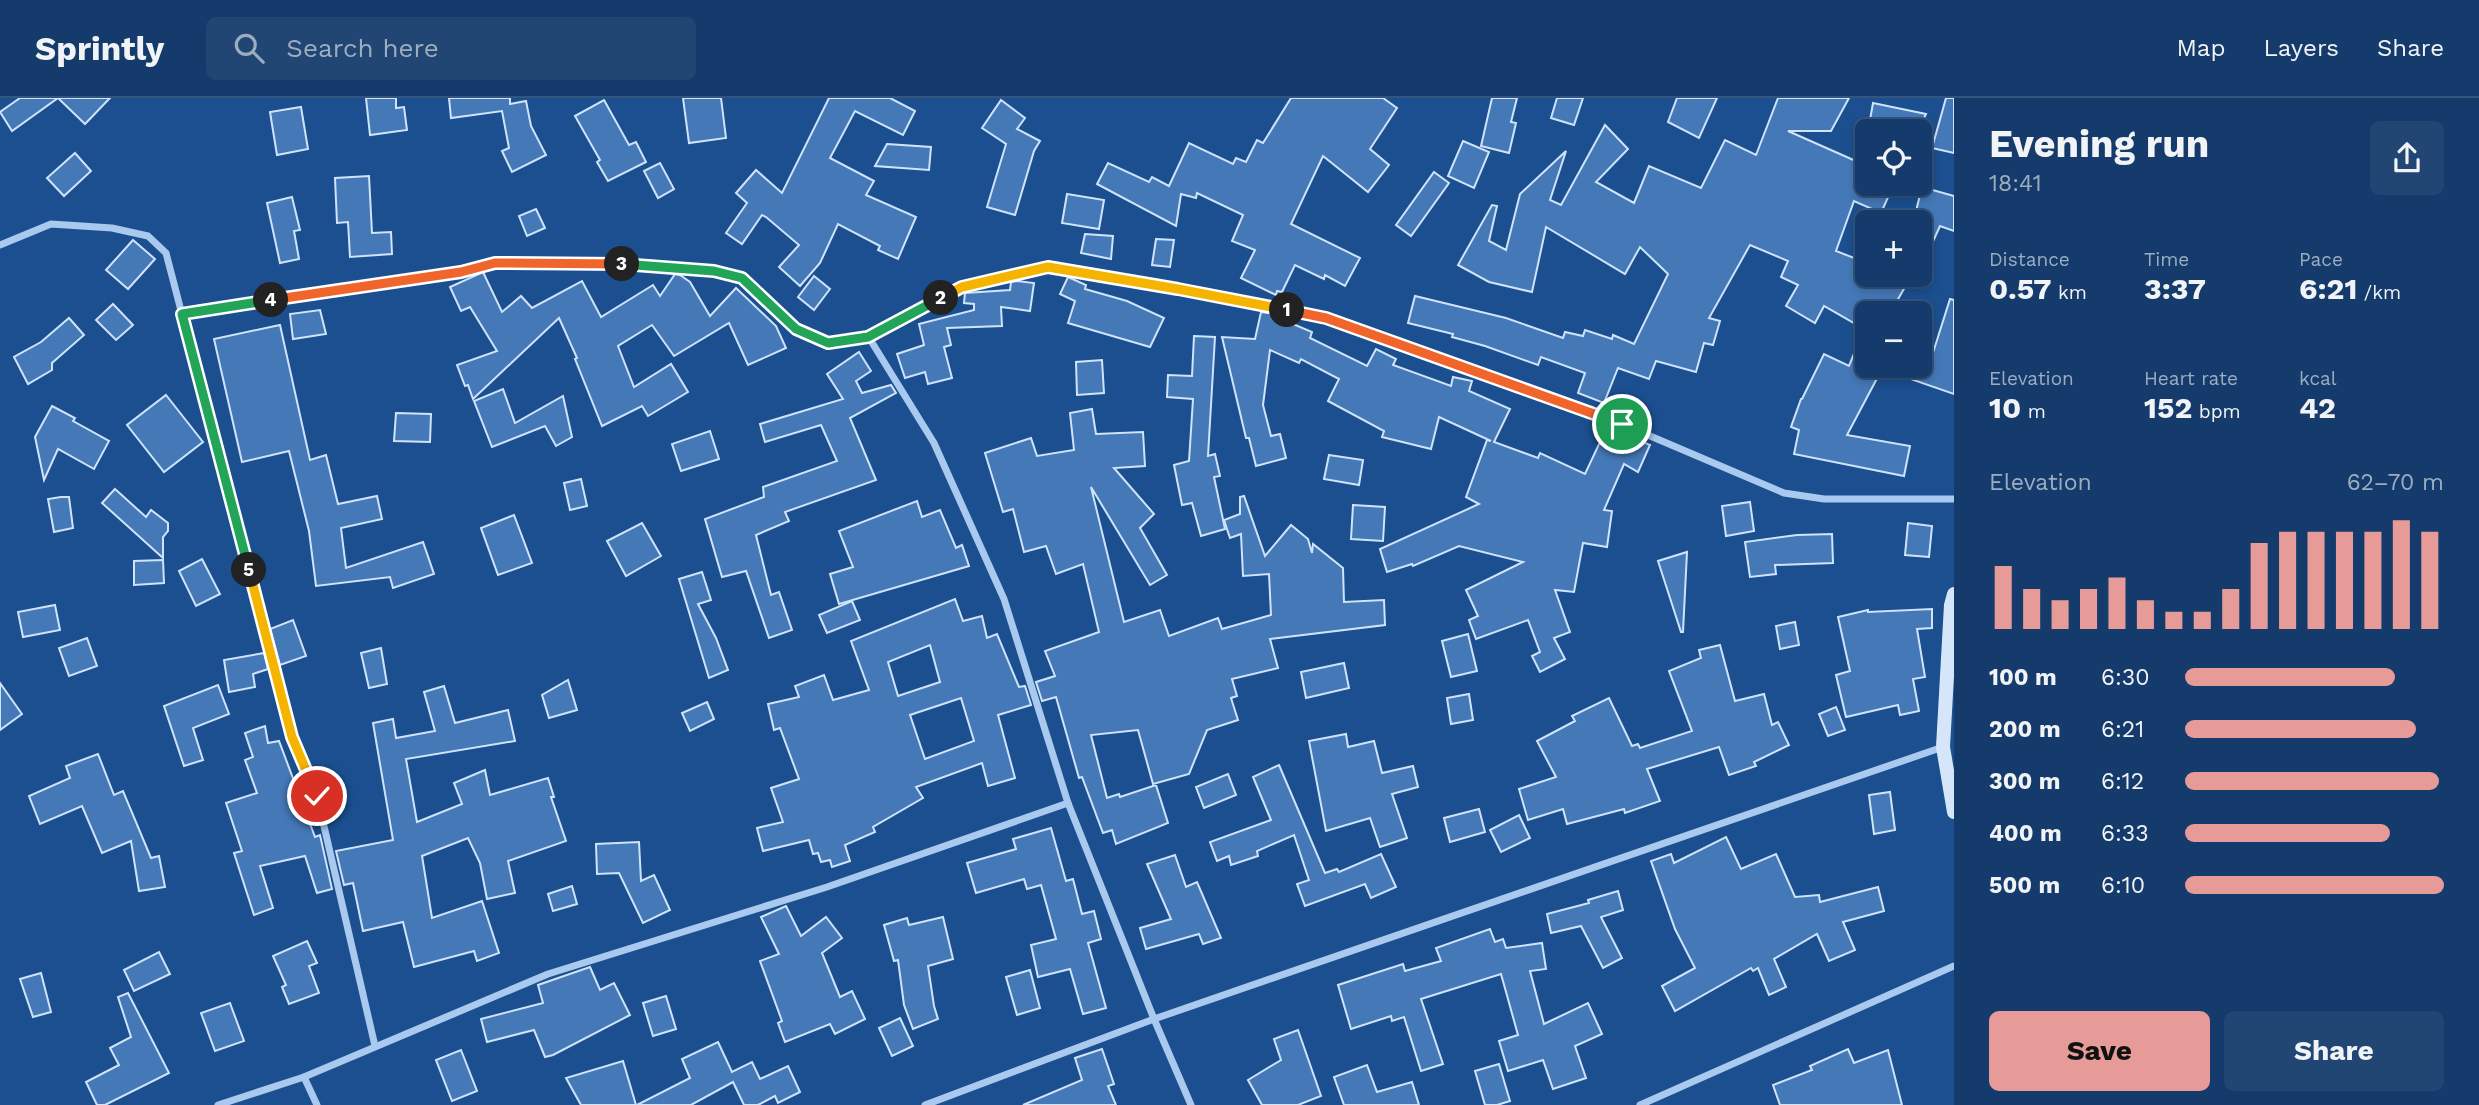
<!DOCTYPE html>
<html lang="en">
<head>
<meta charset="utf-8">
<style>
	body { margin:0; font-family:"Work Sans",sans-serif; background:#214673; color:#f1f3f6; height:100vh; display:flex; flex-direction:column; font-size:26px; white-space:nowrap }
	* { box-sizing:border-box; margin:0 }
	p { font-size:23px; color:#9dadc1 }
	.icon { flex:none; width:38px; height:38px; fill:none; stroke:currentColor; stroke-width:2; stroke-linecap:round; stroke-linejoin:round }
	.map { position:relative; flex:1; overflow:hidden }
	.side { display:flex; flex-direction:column; background:#143b6b; width:525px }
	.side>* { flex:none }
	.tools { position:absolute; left:1855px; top:21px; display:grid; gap:14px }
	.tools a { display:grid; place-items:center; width:77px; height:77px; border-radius:10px; background:#143b6b; box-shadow:0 4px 10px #0003,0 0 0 2px #33557e; font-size:35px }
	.pin { position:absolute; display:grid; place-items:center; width:60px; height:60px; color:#fff; margin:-30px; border:4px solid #fff; border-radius:50%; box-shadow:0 2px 7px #0007 }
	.km { position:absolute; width:35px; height:35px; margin:-18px; border-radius:50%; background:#222; color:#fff; font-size:19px; line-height:35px; text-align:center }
	.round { display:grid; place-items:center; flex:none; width:74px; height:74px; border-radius:10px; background:#214673 }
	.summary { display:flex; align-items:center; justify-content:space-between; height:119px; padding:0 35px }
	h1 { font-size:38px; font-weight:700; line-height:52px }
	.stats { display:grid; grid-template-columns:repeat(3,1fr); gap:10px; height:119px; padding:7px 35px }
	.stats div { display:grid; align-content:center }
	.stats b { font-size:30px; font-weight:700 }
	.stats small { font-size:19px; font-weight:400 }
	.stats p { font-size:19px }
	.chart { height:196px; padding:14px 35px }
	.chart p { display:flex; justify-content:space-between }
	.chart svg { width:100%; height:126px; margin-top:7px; stroke:#e69b98; stroke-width:6 }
	.primary-button { display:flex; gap:14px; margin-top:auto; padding:14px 35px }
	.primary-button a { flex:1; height:80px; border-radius:10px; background:#e69b98; color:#111; font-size:28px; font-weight:700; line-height:80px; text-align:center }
	.primary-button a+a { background:#214673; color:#f1f3f6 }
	ul { padding:0 35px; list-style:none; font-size:23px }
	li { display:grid; grid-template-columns:112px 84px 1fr; align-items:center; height:52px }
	li i { height:18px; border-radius:9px; background:#e69b98 }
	header { display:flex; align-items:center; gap:42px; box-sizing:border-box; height:98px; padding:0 35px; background:#143b6b; border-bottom:2px solid #33557e }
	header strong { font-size:33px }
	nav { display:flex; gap:38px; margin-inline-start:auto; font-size:24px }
	.search { width:490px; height:63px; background:#214673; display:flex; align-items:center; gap:18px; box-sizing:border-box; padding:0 24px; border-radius:10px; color:#9dadc1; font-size:26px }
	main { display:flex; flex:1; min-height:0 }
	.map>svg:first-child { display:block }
	.building { fill:#4478b7; stroke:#cfe3fa; stroke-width:2; fill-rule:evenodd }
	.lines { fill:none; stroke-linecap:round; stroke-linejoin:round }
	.street { stroke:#a9c9ee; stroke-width:7 }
	.secondary { stroke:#d6e6fa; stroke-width:14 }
	.split-1-casing { stroke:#fff; stroke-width:14 }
	.split-2-casing { stroke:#fff; stroke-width:14 }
	.split-3-casing { stroke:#fff; stroke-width:14 }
	.split-4-casing { stroke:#fff; stroke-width:14 }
	.split-5-casing { stroke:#fff; stroke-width:14 }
	.split-6-casing { stroke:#fff; stroke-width:14 }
	.split-1 { stroke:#f0652b; stroke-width:9 }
	.split-2 { stroke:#f5b400; stroke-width:9 }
	.split-3 { stroke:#22a559; stroke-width:9 }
	.split-4 { stroke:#f0652b; stroke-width:9 }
	.split-5 { stroke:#22a559; stroke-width:9 }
	.split-6 { stroke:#f5b400; stroke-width:9 }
</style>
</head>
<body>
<header>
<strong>Sprintly</strong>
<div class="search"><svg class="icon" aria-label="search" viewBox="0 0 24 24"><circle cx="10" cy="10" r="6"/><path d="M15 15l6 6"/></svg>Search here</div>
<nav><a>Map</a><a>Layers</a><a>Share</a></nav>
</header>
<main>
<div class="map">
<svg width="1954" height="1007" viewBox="0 0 1954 1007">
	<rect width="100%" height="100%" fill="#1b4f8f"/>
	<g class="building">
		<path d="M20 0H58L12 33 0 14Z"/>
		<path d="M58 0H110L85 26Z"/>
		<path d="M366 0H396V10L404 9 407 32 370 37Z"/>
		<path d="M449 0H510V6L526 3 531 28 546 57 512 74 502 53 509 50 502 13 451 20Z"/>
		<path d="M683 0H721L726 40 689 45Z"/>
		<path d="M829 0H890L915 13 903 37 855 13 830 60 874 83 866 97 916 119 898 161 878 152 880 148 838 126 820 165 800 188 779 169 799 147 766 119 762 117 742 146 726 135 747 105 736 95 756 72 782 95Z"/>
		<path d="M1291 0H1383L1397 10 1370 51 1389 67 1368 94 1323 58 1291 126 1360 160 1345 188 1325 177 1324 181 1295 167 1282 194 1277 193 1276 197 1241 180 1255 152 1232 143 1243 117 1197 95 1196 100 1181 96 1176 128 1097 86 1108 65 1149 84 1152 79 1169 88 1189 45 1233 66 1236 60 1246 64 1257 42 1263 45Z"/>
		<path d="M1492 0H1517L1511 24 1516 25 1509 55 1481 48Z"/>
		<path d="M1557 0H1583L1574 27 1551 20Z"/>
		<path d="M1677 0H1717L1699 40 1668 24Z"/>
		<path d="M1778 0H1849L1831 33H1788L1867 68V86H1894L1881 115 1854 103 1836 153 1867 165V177H1912L1890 215H1867V268H1920V253L1932 258 1950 201 1954 202V296L1882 271 1847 337 1910 348 1904 378 1794 356 1799 332 1791 329 1801 301H1802L1824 256 1849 268 1864 231 1824 208 1815 225 1786 208 1798 187 1781 179 1788 163 1750 147 1709 220 1720 223 1713 247 1704 245 1696 274 1656 263 1649 281 1618 270 1604 305 1578 295 1585 275 1541 259 1538 267 1485 248 1452 239 1453 236 1408 225 1415 198 1506 220 1563 240 1565 234 1583 238 1585 232 1612 241 1613 237 1634 246 1668 176 1640 149 1625 176 1546 129 1532 194 1489 184 1458 167 1492 107 1497 108 1489 143 1506 152 1520 96 1566 53 1550 102 1561 107 1605 27 1628 51 1596 84 1634 105 1649 68 1701 90 1725 42 1756 57Z"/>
		<path d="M1946 0H1954V55L1932 50Z"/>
		<path d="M604 2 629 47 636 44 646 64 608 83 597 64 600 62 575 18Z"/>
		<path d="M1001 2 1025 20 1017 31 1040 43 1034 53 1015 117 987 109 1006 46 982 30Z"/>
		<path d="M1873 5 1926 16 1918 33H1868Z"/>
		<path d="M301 9 308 51 277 57 270 14Z"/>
		<path d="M1463 43 1489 54 1474 90 1448 78Z"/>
		<path d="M887 46 931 49 929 72 875 68Z"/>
		<path d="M75 55 91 73 64 98 47 80Z"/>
		<path d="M660 65 674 91 658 100 644 73Z"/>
		<path d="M1434 74 1449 85 1411 138 1396 127Z"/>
		<path d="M369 78 372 135 391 134 392 156 350 159 348 124 337 125 335 80Z"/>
		<path d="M1922 89 1954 98V133L1940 128 1920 172V122L1914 121Z"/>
		<path d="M1067 96 1104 102 1099 131 1062 125Z"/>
		<path d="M292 99 300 132 294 133 299 161 280 165 267 105Z"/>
		<path d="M536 111 545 130 527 138 519 118Z"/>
		<path d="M1085 136 1113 138 1111 161 1081 155Z"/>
		<path d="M1156 141 1174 142 1170 169 1152 167Z"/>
		<path d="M133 142 155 161 128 191 106 172Z"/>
		<path d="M483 174 502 214 521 198 532 210 582 183 601 219 653 187 660 198 675 176 680 177 690 184 710 218 736 190 776 228 786 250 748 267 729 225 674 258 652 227 618 248 634 289 671 266 688 294 648 318 642 308 602 328 575 261 577 260 559 220 473 301 468 287 465 288 457 267 497 253 470 209 461 213 450 189Z"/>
		<path d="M814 178 830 191 814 212 798 199Z"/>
		<path d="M1068 179 1086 187 1085 191 1127 203 1164 220 1150 249 1068 225 1075 203 1060 196Z"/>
		<path d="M1017 183 1034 185 1030 213 1001 209 1002 228 947 230 951 247 944 249 952 280 928 286 925 274 905 280 897 256 924 247 919 226 974 212V206L964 205 965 195 1010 192 1011 184Z"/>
		<path d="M113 206 133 227 116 242 96 222Z"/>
		<path d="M320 212 326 236 293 241 290 216Z"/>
		<path d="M1261 214 1275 216 1274 218 1312 234 1310 240 1367 268 1376 251 1396 261 1393 267 1451 288 1453 279 1472 283 1469 293 1510 311 1494 344 1538 360 1540 355 1585 376 1600 344 1622 354 1629 338 1650 347 1638 374 1624 366 1604 412 1612 413 1607 449 1583 445 1574 494 1555 492 1570 534 1554 540 1565 561 1540 574 1532 558 1540 554 1528 522 1476 541 1469 522 1478 518 1466 492 1523 464 1459 448 1413 468 1412 466 1387 474 1380 451 1479 406 1466 399 1487 342 1491 343 1439 319 1431 351 1382 339 1384 333 1328 303 1339 281 1301 261 1299 265 1270 252 1263 307 1271 338 1280 336 1286 360 1256 368 1249 340H1246L1222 239 1255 241Z"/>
		<path d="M69 220 84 237 52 265V272L28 286 14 259 41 244Z"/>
		<path d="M280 227 310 362 326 357 338 406 377 398 382 421 341 430 346 470 423 444 434 476 393 490 390 479 316 488 309 433 289 353 242 364 214 241Z"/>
		<path d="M1194 238 1215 239 1208 358 1215 356 1220 378 1214 379 1225 431 1201 438 1192 405 1182 407 1174 367 1189 363 1193 301 1167 299 1168 277 1192 278Z"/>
		<path d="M859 254 871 273 856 283 862 295 891 287 896 295 850 320 876 382 785 414 789 423 756 437 771 497 779 494 792 532 769 540 746 473 722 479 705 421 764 399 763 389 837 363 821 327 765 344 760 326 843 301 827 276Z"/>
		<path d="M1102 262 1104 295 1077 297 1076 264Z"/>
		<path d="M503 291 515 325 563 298 572 339 556 348 545 328 492 349 474 303Z"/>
		<path d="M166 297 203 344 164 374 127 327Z"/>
		<path d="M52 308 75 320 73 323 109 343 94 371 58 351 44 382 35 339Z"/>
		<path d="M1092 311 1096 336 1143 334 1145 368 1114 370 1154 416 1140 430 1167 477 1150 487 1091 389 1124 524 1160 512 1169 538 1218 520 1222 531 1271 517 1269 476 1243 478 1241 436 1230 440 1224 422 1240 416V399L1244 398 1265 458 1291 427 1308 441 1312 455 1313 446 1343 470 1344 504 1384 502 1385 527 1270 541 1278 570 1232 581 1237 598 1231 600 1238 622 1207 632 1189 676 1153 686 1138 632 1091 637 1107 700 1119 696 1120 699 1156 687 1168 725 1116 746 1112 732 1103 735 1082 679 1079 680 1056 599 1042 603 1036 584 1055 578 1045 553 1099 534 1083 466 1056 476 1046 448 1024 454 1013 411 1003 414 985 355 1031 340 1037 358 1074 352 1070 315Z"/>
		<path d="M396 315 431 316 430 344 394 343Z"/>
		<path d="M710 333 719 361 681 373 672 346Z"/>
		<path d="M1329 357 1363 362 1359 387 1324 381Z"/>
		<path d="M581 381 587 408 570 412 564 385Z"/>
		<path d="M115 391 146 419 151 412 168 425V433L163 439V460L102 405Z"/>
		<path d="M61 399H69L73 430 54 434 48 401Z"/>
		<path d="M917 403 922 419 940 412 956 450 962 447 969 468 839 506 830 476 853 469 839 433Z"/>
		<path d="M1750 404 1754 433 1726 438 1722 408Z"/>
		<path d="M1353 407 1385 409 1383 443 1351 441Z"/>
		<path d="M514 417 532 465 498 477 481 430Z"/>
		<path d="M642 425 661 458 626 478 607 443Z"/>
		<path d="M1908 425 1932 428 1929 459 1905 457Z"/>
		<path d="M1832 436 1833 465 1775 467 1776 476 1750 479 1745 444 1797 437Z"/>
		<path d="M1687 454 1683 534H1681L1658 463Z"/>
		<path d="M202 461 220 496 196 508 179 473Z"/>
		<path d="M163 462 164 485 134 487V463Z"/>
		<path d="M702 474 711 502 698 506 716 540 728 572 709 580 679 481Z"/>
		<path d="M955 501 963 523 982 518 987 540 997 536 1019 589 1025 588 1031 607 998 617 1015 680 988 688 982 665 916 689 923 700 873 729 875 734 845 747 850 763 832 769 830 762 821 764 818 755 813 756 809 742 763 753 757 730 783 724 771 690 799 681 780 630 774 632 768 606 799 599 795 588 824 577 833 602 869 592 851 543ZM930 547 940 584 898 598 888 564ZM961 600 974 643 925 661 910 617Z"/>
		<path d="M852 503 860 522 827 535 819 517Z"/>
		<path d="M55 507 60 532 23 539 18 514Z"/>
		<path d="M1932 511V530L1917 531 1925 579 1913 581 1919 613 1900 617 1898 607 1846 619 1836 577 1850 573 1838 519 1868 512V514Z"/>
		<path d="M293 522 306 558 280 567 270 531Z"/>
		<path d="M1795 524 1799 547 1780 551 1776 528Z"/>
		<path d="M1468 536 1477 573 1451 579 1442 543Z"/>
		<path d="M87 540 97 568 69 578 59 550Z"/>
		<path d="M1720 547 1735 603 1764 596 1772 627 1778 624 1789 647 1754 664 1756 668 1729 677 1719 649 1647 671 1660 703 1625 715 1624 711 1567 726 1563 711 1528 722 1519 691 1556 679 1537 643 1575 623 1572 618 1609 600 1632 648 1638 646 1640 650 1692 633 1669 573 1701 560 1699 552Z"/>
		<path d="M381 550 387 586 369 590 361 555Z"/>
		<path d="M264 555 268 571 253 576 255 589 229 594 224 562Z"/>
		<path d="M1344 565 1349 590 1306 600 1301 574Z"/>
		<path d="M568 582 577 612 549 620 542 597Z"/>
		<path d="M0 585 22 616 0 632Z"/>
		<path d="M218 587 229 616 193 630 203 662 184 668 164 608Z"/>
		<path d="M444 588 455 625 508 612 515 643 406 661 417 724 462 706 454 685 485 672 490 697 548 680 554 699H551L566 743 508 763 515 795 487 801 480 765 468 740 422 758 432 820 482 803 499 855 477 863 474 853 414 869 403 824 363 833 353 785 344 787 336 753 393 742 373 625 393 621 396 640 435 633 424 594Z"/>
		<path d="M1469 596 1473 622 1451 626 1447 600Z"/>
		<path d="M707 604 714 621 690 633 682 615Z"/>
		<path d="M1836 609 1845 632 1828 638 1819 616Z"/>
		<path d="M265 628 268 645 279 643 315 739 320 737 332 791 317 795 305 758 260 768 273 810 254 817 234 755 242 753 226 705 257 695 245 662 253 659 245 635Z"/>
		<path d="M1346 636 1348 649 1374 643 1382 675 1413 668 1418 689 1392 696 1407 740 1380 749 1370 720 1326 733 1309 643Z"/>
		<path d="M98 656 114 697 123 693 151 760 159 758 165 789 139 793 131 743 102 755 82 708 40 726 29 698 70 680 66 668Z"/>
		<path d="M1279 667 1325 775 1337 771 1339 774 1381 756 1396 789 1371 800 1365 786 1305 808 1297 786 1309 782 1294 737 1257 753 1258 758 1231 767 1229 758 1217 763 1210 744 1271 722 1253 679Z"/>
		<path d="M1228 676 1236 697 1204 710 1196 689Z"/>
		<path d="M1890 694 1895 732 1874 736 1869 697Z"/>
		<path d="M1479 711 1485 734 1450 744 1444 720Z"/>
		<path d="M1519 717 1530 740 1501 754 1490 732Z"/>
		<path d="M1051 730 1066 783 1073 781 1082 816 1094 813 1101 841 1088 845 1106 910 1083 916 1070 871 1038 879 1031 847 1056 841 1041 787 1027 791 1024 781 976 795 967 765 1016 751 1013 741Z"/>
		<path d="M1726 739 1741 771 1776 756 1795 799 1819 797 1820 804 1878 789 1884 813 1843 824 1855 852 1829 863 1817 836 1774 861 1786 889 1769 897 1758 870 1753 873 1751 870 1675 913 1662 888 1695 870 1675 831 1651 763 1671 756 1674 765Z"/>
		<path d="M639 744 641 783 654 777 670 812 643 825 619 775 597 776 596 746Z"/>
		<path d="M1175 757 1186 789 1197 784 1221 840 1203 846 1199 836 1146 851 1140 830 1171 821 1147 766Z"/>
		<path d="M572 788 577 806 553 813 548 796Z"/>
		<path d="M1618 793 1623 812 1601 819 1622 860 1603 870 1581 828 1551 835 1547 816 1589 805 1588 802Z"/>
		<path d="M786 808 801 838 826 819 842 840 822 855 840 899 852 893 865 921 835 936 830 926 785 944 778 925 782 923 760 863 779 856 761 819Z"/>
		<path d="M943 819 953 861 928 868 934 908 938 921 913 931 904 907 898 862 894 863 884 827 907 820 909 827Z"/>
		<path d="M1490 831 1495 844 1503 841 1506 850 1542 845 1546 871 1530 873 1544 926 1588 905 1602 936 1575 948 1586 980 1553 991 1543 962 1508 973 1499 943 1518 937 1501 876 1421 901 1443 966 1421 973 1404 919 1392 923 1391 918 1351 931 1338 887 1403 866 1405 873 1441 863 1436 850Z"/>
		<path d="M307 843 317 865 309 868 319 895 289 906 282 889 286 887 273 858Z"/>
		<path d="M159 854 170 876 134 893 124 872Z"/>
		<path d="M590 869 600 892 614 885 630 917 553 957 545 959 534 932 487 944 481 921 543 905 538 887Z"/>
		<path d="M1030 872 1040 910 1017 917 1006 879Z"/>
		<path d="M41 875 51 914 33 919 20 881Z"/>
		<path d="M128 895 169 975 105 1007H97L86 984 119 967 110 950 131 939 118 899Z"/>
		<path d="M666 898 676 931 653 938 643 905Z"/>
		<path d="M230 905 244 943 215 953 201 915Z"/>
		<path d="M900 920 913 948 892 958 879 930Z"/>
		<path d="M1298 932 1321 998 1298 1007H1262L1248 982 1281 962 1274 941Z"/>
		<path d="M718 944 732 974 752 964 760 981 788 968 800 994 778 1005 775 998 758 1007H744L733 984 691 1007H637L690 980 682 961Z"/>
		<path d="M1102 951 1114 986 1108 988 1116 1007H1023L1082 982 1075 960Z"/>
		<path d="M1848 951 1854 965 1888 952 1902 1007H1780L1773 987 1812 972 1810 968Z"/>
		<path d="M461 952 477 993 452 1003 436 962Z"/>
		<path d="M623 963 636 1007H581L566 980Z"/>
		<path d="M1499 966 1510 1003 1497 1007H1485L1475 973Z"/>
		<path d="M1367 967 1377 994 1412 984 1419 1007H1344L1334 979Z"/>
	</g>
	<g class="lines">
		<g class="street">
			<path d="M0 147 51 126 112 130 148 138 166 155 292 639 317 698 375 948"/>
			<path d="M182 216 461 174 495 165H606L714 173 742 180 796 231 828 245 868 238 963 189 1048 169 1178 191 1326 220 1622 326 1784 395 1824 401H1954"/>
			<path d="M868 238 934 345 1004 501 1068 705 1154 921 1191 1007"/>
			<path d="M304 979 317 1007"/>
			<path d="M218 1007 304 979 548 876 827 789 1068 705"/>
			<path d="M925 1007 1154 921 1943 649"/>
			<path d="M1640 1007 1954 868"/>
		</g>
		<path class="secondary" d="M1954 496 1951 507 1943 649 1954 714"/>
	</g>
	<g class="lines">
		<g class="split-1-casing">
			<path id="split-1" d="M1287 212 1326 220 1622 326"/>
		</g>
		<g class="split-2-casing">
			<path id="split-2" d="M941 200 962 189 1048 169 1178 191 1287 212"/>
		</g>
		<g class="split-3-casing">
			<path id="split-3" d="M622 166 714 173 742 180 796 231 828 245 868 239 941 200"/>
		</g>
		<g class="split-4-casing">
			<path id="split-4" d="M271 202 461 174 495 165 622 166"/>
		</g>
		<g class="split-5-casing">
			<path id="split-5" d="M249 472 182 216 271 202"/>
		</g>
		<g class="split-6-casing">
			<path id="split-6" d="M249 472 292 639 317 698"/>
		</g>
		<use href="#split-1" class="split-1"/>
		<use href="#split-2" class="split-2"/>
		<use href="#split-3" class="split-3"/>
		<use href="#split-4" class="split-4"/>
		<use href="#split-5" class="split-5"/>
		<use href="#split-6" class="split-6"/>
	</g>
</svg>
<div class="tools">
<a><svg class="icon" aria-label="locate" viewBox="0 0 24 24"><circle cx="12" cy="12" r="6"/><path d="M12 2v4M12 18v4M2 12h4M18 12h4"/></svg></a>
<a>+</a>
<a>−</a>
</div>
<div class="pin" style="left:1622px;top:326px;background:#1e9e55"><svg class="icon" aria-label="arrive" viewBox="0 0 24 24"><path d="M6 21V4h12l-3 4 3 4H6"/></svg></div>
<div class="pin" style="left:317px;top:698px;background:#d93025"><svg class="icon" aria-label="check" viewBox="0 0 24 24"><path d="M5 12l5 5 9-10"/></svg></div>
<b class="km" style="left:1287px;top:212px">1</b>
<b class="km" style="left:941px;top:200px">2</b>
<b class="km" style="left:622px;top:166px">3</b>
<b class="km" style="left:271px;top:202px">4</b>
<b class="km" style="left:249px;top:472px">5</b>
</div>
<section class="side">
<div class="summary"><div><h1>Evening run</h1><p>18:41</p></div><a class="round"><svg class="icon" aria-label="share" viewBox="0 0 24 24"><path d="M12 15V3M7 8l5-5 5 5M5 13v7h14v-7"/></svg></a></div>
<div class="stats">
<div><p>Distance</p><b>0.57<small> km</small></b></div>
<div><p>Time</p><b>3:37</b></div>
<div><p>Pace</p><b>6:21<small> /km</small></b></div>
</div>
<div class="stats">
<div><p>Elevation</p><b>10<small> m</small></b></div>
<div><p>Heart rate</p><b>152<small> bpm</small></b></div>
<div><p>kcal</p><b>42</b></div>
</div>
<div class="chart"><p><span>Elevation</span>62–70 m</p>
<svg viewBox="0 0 160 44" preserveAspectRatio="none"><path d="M5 44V22M15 44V30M25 44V34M35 44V30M45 44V26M55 44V34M65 44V38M75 44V38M85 44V30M95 44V14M105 44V10M115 44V10M125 44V10M135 44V10M145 44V6M155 44V10"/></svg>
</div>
<ul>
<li><b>100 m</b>6:30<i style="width:81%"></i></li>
<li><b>200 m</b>6:21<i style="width:89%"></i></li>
<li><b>300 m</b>6:12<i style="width:98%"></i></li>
<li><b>400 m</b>6:33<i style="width:79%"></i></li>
<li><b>500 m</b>6:10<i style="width:100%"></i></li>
</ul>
<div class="primary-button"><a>Save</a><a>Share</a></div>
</section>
</main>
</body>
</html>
